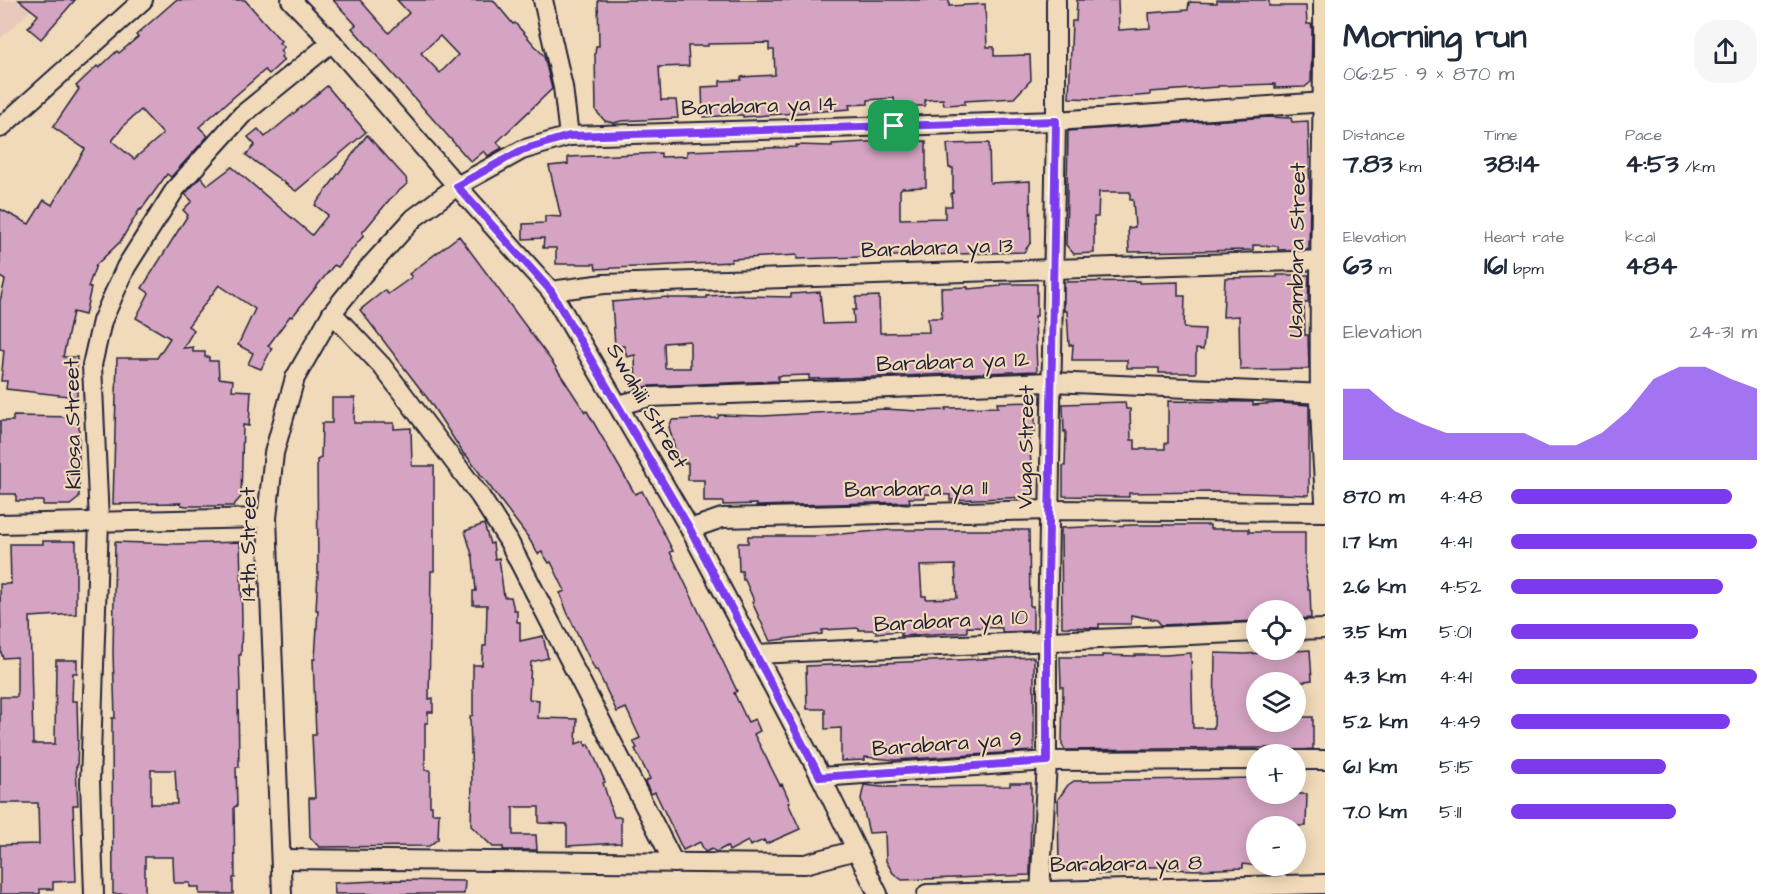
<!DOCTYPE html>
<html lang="en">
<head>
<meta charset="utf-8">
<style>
	body { margin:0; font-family:"Architects Daughter",sans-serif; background:#f6f6f7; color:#1f2937; height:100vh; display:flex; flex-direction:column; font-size:22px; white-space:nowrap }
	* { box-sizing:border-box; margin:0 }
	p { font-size:20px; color:#747a83 }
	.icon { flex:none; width:33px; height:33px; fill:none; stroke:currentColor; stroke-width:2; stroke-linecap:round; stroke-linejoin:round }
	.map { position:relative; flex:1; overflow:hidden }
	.drawer { display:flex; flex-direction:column; background:#fff; width:450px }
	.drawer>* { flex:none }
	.fabs { position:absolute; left:1246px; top:600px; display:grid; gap:12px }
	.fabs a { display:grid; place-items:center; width:60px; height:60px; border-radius:50%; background:#fff; box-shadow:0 3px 15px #0003; font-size:30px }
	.pin { position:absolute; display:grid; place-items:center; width:51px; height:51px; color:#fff; margin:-26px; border-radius:12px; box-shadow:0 3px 9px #0006 }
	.round { display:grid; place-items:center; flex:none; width:63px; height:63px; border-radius:24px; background:#f6f6f7 }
	.head { display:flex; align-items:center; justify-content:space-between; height:102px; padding:0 18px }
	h1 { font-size:33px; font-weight:800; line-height:45px }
	.figures { display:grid; grid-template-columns:repeat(3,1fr); gap:9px; height:102px; padding:6px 18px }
	.figures div { display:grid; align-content:center }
	.figures b { font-size:26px; font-weight:800 }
	.figures small { font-size:16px; font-weight:400 }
	.figures p { font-size:16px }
	.chart { height:168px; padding:12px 18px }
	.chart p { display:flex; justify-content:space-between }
	.chart svg { width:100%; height:108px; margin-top:6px; fill:#7c3aed; opacity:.7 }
	ul { padding:0 18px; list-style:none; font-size:20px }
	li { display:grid; grid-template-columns:96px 72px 1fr; align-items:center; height:45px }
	li i { height:15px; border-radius:8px; background:#7c3aed }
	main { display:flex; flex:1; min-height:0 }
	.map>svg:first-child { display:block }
	.built { fill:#e8cabc }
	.building { fill:#d5a4c2; stroke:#22223b; stroke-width:1.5; fill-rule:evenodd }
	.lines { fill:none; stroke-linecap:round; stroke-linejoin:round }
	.minor-casing { stroke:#22223b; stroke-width:22 }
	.minor { stroke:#f0dab9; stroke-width:18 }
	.route-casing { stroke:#fff; stroke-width:12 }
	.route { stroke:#7c3aed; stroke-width:8 }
	.labels { text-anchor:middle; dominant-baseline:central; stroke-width:4.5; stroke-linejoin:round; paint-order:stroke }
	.street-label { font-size:22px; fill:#22223b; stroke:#f0dab9 }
</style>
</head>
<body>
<main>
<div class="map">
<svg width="1325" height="894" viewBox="0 0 1325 894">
	<rect width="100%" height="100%" fill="#f0dab9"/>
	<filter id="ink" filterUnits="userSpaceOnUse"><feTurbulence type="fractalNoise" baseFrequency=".0167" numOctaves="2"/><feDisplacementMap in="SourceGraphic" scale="12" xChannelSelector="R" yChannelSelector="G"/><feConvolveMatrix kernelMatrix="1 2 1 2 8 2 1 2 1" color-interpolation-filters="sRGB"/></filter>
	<g filter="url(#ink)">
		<path class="built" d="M0 0H42L0 39Z"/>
		<g class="building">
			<path d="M19 0H75L41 39 28 28 38 15Z"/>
			<path d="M176 0H245L281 41 279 43 284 47 280 51 283 54 281 57 284 60 269 74 265 70 199 127 208 136 171 177 167 174 141 210 140 209 120 242 96 265 88 287 91 288 85 315 73 312 63 357H77V397L6 389 7 381H1L4 350 0 349V301L5 280 0 277V209L29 224 44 200 52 205 85 149 53 127 79 89 76 86 97 66 99 68 117 51 119 53 138 37 136 35ZM141 110 163 134 134 159 112 141 125 124Z"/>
			<path d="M333 0H360L389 33 409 13 397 0H493L513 24 515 23 544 56 552 89 497 142 502 148 488 156 484 151 471 162 352 28 356 25ZM440 36 458 55 440 73 421 53Z"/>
			<path d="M598 0H949V6L985 4 987 47H994V56L1030 55 1031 80 1014 98 965 101V104L944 105 943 99 925 100V106H895L894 98 868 100V104L849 105 850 109 743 117V115H736L703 117 702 87 720 86V81L741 80V77L775 75 774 50H769V43L708 44V46H688L689 66 659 67 661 100H676L678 118 621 121 614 123 605 121 596 111 595 54 596 46H599Z"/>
			<path d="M1077 0H1118L1119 30 1150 28 1149 13 1188 10 1189 2 1217 3V0H1269V6H1306L1307 24H1311L1312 30 1311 82 1305 87 1275 88V84L1218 86V87L1150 92V95L1099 99 1069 98 1072 21H1076Z"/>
			<path d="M327 86 366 132 296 191 246 155 255 145 248 137 258 129 265 137Z"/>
			<path d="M1268 117 1291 118 1292 122 1308 121 1310 191 1309 249 1278 250V246L1253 245V250L1129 252 1128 228 1135 227 1133 200H1130V192H1099L1098 217H1094V253L1074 254 1066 245 1068 131Z"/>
			<path d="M367 135 406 178 407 184 390 199 362 233 364 235 338 267 334 265 292 317 290 316 268 346 272 348 261 369 248 364 253 353 238 345 255 309 219 285 188 326 194 330 183 348 193 347V352H205V357H209V361H218L219 378 233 380 232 390 251 391 249 426 243 425 241 497 233 506H187L181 505V503L113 504 117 358H157L170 338 136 318 149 293 142 288 188 215 183 210 192 201 185 194 201 177 208 185 232 167 312 235 328 215 315 205Z"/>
			<path d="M926 141V187L902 188 900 190V219L945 218V206H952L951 193H953V168H949L947 144 989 143 990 183 1030 181 1031 242 1024 252 797 259V255L731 259V262L596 269 595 264H556V248H543L544 238 523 239V224L545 223V216L561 217 549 166 568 164V157L661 153V157L687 156V151L796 147V145L832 146V144L866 142Z"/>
			<path d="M459 236 553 363 585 412 587 411 635 494 642 491 673 551 670 552 737 691 734 693 748 722 755 719 760 731 754 734 780 785 782 784 790 802 788 803 800 829 766 844 764 840 750 846 748 841 729 851 727 846 716 852 712 849 705 852 700 842 683 850 655 792 651 794 645 782 650 779 635 749 637 748 633 741 640 738 626 708 617 712 597 670H595L567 612 560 593 565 591 551 562 549 563 542 552 538 554 528 537 466 455 465 456 428 399 360 310 385 290 388 294 412 277 409 274Z"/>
			<path d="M1277 275H1309L1308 303H1304L1305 335H1308L1309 369 1240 370 1239 316 1223 317 1225 278 1277 277Z"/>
			<path d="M1139 281V283L1178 282V296H1185L1184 328 1205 329 1203 350 1196 349V373H1159V368H1127V360H1072L1073 345H1069L1067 311H1064V282Z"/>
			<path d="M1001 284H1037V316H1035L1037 371 845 378 809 379V375L778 376V381L649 386 636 389 635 355 627 357 624 346H615L612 302 668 297V298H707V296L742 294V296L791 297V294L820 292 823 324 854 323 853 310H856V297L879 296 880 333 929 332 928 318H942L941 288 968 287V289L1001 286ZM690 341V368H665L664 343Z"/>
			<path d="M332 398H355L354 423H394V429L411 428 412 466H434V571H431L429 699 433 698V712H428V723H425V770H430V806H432V813H439L438 839 429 846 319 847 310 837 309 798H315L312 735H316L313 659H315L318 610H316L318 572 317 460 321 458 322 423H332Z"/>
			<path d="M1168 401 1253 402V405L1280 403 1309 405V495L1216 492 1129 493V497L1063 496V466H1065L1066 431 1064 432 1063 404 1125 402 1126 409H1130L1131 440H1135V449H1165V443H1168Z"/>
			<path d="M1035 402V433H1029L1033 497 950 500V495L925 494V498H909L910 502 757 506V504L723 505V502H704V480H688V463H679L669 427 672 420 718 418 719 415 763 416 885 409 918 411 946 410V408L998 407 997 403Z"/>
			<path d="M13 416 79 417V498L70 505H43V501H16V494H0V421H13Z"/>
			<path d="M484 524 490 544 493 543 495 559 499 558 504 597H511L514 610H517V622H520V641L543 636 548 658 531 662 529 699 539 700 538 718 577 719 576 744 584 741 586 746 589 744 605 782 603 783 614 817H621V843L567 846V824L539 823V807H513V835H536L537 850H503V847H493L471 826 472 783 470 716 473 715V665H482L483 646H486L487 605H473V591H476L473 558 465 531Z"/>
			<path d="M1133 525H1210V529H1249V532H1305V569L1308 590H1310L1311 618 1296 619V610H1257V621L1161 625 1157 620 1131 615V624H1099V628L1062 627 1061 528Z"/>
			<path d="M890 530H1029L1030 606H1033V631L1002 632V628L967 627V632L901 636V631L876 633V630H859V628L822 630V634L770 641 752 602 754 601 745 580H743L742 571H739L738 543H748V536H816ZM955 565 957 598 926 599V596H922L920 566Z"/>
			<path d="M43 541H76V614L30 617 33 744H55L56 660H77V673H73L72 701H77L78 740 77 767H76L78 805H73L76 881 53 882V889H40V894H0V845L39 844 38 803H0V697H17V657L3 658 1 652 0 584H11L10 544H43Z"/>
			<path d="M115 542 176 544 240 542 242 619 241 655H239L240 692H238L239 767H236L237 806 234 807 235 878H233V894H199V887H190V883H174L173 857H145V894H113L112 731V718H115L113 653ZM151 770H175L177 804H151Z"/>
			<path d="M1310 650 1312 680 1305 681V682H1257V722H1296V717H1313V749L1277 752V748H1249L1065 750 1062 744 1063 687H1061L1060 657H1102V655L1135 656V655H1166L1191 653 1193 728H1214L1215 653 1245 654Z"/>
			<path d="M1034 657V751L895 760 865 757V760L841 761V728L825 729V709H807L806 666Z"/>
			<path d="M1257 778V794H1307L1306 826H1257V866L1243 864V868L1198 870 1166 869V867H1125V874H1098V869L1059 868 1058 799 1068 785 1074 781Z"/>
			<path d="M1010 783H1031L1030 875 902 880 893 873 886 861 885 832 869 833 861 799 864 785 882 787 1010 786Z"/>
			<path d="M396 880 465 881 464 894H335L334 883Z"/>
		</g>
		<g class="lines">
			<g class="minor-casing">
				<g id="minor">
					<path d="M291 0 332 42 457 186 551 291 690 529 821 777 878 894"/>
					<path d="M543 0 563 87 569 136"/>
					<path d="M1323 0C1324 131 1318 261 1320 392 1320 428 1323 464 1325 501"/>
					<path d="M0 128 143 0"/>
					<path d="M551 291 604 284 1325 260"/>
					<path d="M332 313 382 366 480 496 508 540 674 863"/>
					<path d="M619 405 649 397 1051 382 1325 394"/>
					<path d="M0 524 267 518"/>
					<path d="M690 529 722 518 1049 510 1325 512"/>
					<path d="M1296 630 1325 629"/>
					<path d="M755 654 1257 632"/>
					<path d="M1296 760H1325"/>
					<path d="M821 777 1047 761 1257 760"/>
					<path d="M282 859 805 864 856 850"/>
					<path d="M94 894 90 782 99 521 92 365 102 321 126 267 176 188 242 115 332 42"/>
					<path d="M282 894 267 518 274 453 295 378 332 313 363 274 414 218 457 186 522 150 569 136 1056 121 1325 102"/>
					<path d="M927 894 1325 884"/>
					<path d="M1040 894 1047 761V640L1056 121V0"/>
				</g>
			</g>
			<use href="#minor" class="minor"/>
		</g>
	</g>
	<g class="lines" filter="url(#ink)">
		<g class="route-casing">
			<path id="route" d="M1056 121 1047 640V761L820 777 690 529 551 291 457 186 522 150 569 136Z"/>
		</g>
		<use href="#route" class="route"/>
	</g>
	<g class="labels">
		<g class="street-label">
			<text transform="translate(759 106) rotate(-2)">Barabara ya 14</text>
			<text transform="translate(937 248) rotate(-2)">Barabara ya 13</text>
			<text transform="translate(1297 250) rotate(-89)">Usambara Street</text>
			<text transform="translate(953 362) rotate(-2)">Barabara ya 12</text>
			<text transform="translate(647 406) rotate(60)">Swahili Street</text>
			<text transform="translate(73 424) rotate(-91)">Kilosa Street</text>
			<text transform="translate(1026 447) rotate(-89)">Vuga Street</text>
			<text transform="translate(916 489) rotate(-1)">Barabara ya 11</text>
			<text transform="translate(248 544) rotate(-90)">14th Street</text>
			<text transform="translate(951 621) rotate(-3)">Barabara ya 10</text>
			<text transform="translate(947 744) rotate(-4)">Barabara ya 9</text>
			<text transform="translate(1126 864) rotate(-1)">Barabara ya 8</text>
		</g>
	</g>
</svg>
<div class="fabs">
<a><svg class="icon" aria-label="locate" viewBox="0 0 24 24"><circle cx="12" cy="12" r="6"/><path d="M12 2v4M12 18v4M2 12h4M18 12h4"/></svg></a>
<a><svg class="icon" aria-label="layers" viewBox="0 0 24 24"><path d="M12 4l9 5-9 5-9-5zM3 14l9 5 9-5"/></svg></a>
<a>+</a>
<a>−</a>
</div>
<div class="pin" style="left:894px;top:126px;background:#1e9e55"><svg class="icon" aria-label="arrive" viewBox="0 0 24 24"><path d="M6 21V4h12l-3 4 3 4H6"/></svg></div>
</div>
<section class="drawer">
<div class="head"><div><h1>Morning run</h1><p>06:25 · 9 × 870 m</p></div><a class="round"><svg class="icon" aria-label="share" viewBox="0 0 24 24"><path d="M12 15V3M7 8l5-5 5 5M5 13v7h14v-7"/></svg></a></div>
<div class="figures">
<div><p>Distance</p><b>7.83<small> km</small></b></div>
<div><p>Time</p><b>38:14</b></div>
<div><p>Pace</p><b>4:53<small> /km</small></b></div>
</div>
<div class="figures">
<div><p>Elevation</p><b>63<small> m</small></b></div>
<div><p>Heart rate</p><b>161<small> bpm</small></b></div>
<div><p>kcal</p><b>484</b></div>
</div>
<div class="chart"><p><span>Elevation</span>24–31 m</p>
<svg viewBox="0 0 160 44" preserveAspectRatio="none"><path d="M0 44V15L10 15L20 24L30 29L40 33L50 33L60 33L70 33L80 38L90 38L100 33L110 24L120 11L130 6L140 6L150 11L160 15V44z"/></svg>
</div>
<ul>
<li><b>870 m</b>4:48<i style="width:90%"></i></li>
<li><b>1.7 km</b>4:41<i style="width:100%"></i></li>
<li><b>2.6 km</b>4:52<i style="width:86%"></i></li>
<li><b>3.5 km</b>5:01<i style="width:76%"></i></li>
<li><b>4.3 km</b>4:41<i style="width:100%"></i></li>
<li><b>5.2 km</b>4:49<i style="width:89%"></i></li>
<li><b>6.1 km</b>5:15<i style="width:63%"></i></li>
<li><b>7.0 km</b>5:11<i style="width:67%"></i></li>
</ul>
</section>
</main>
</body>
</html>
